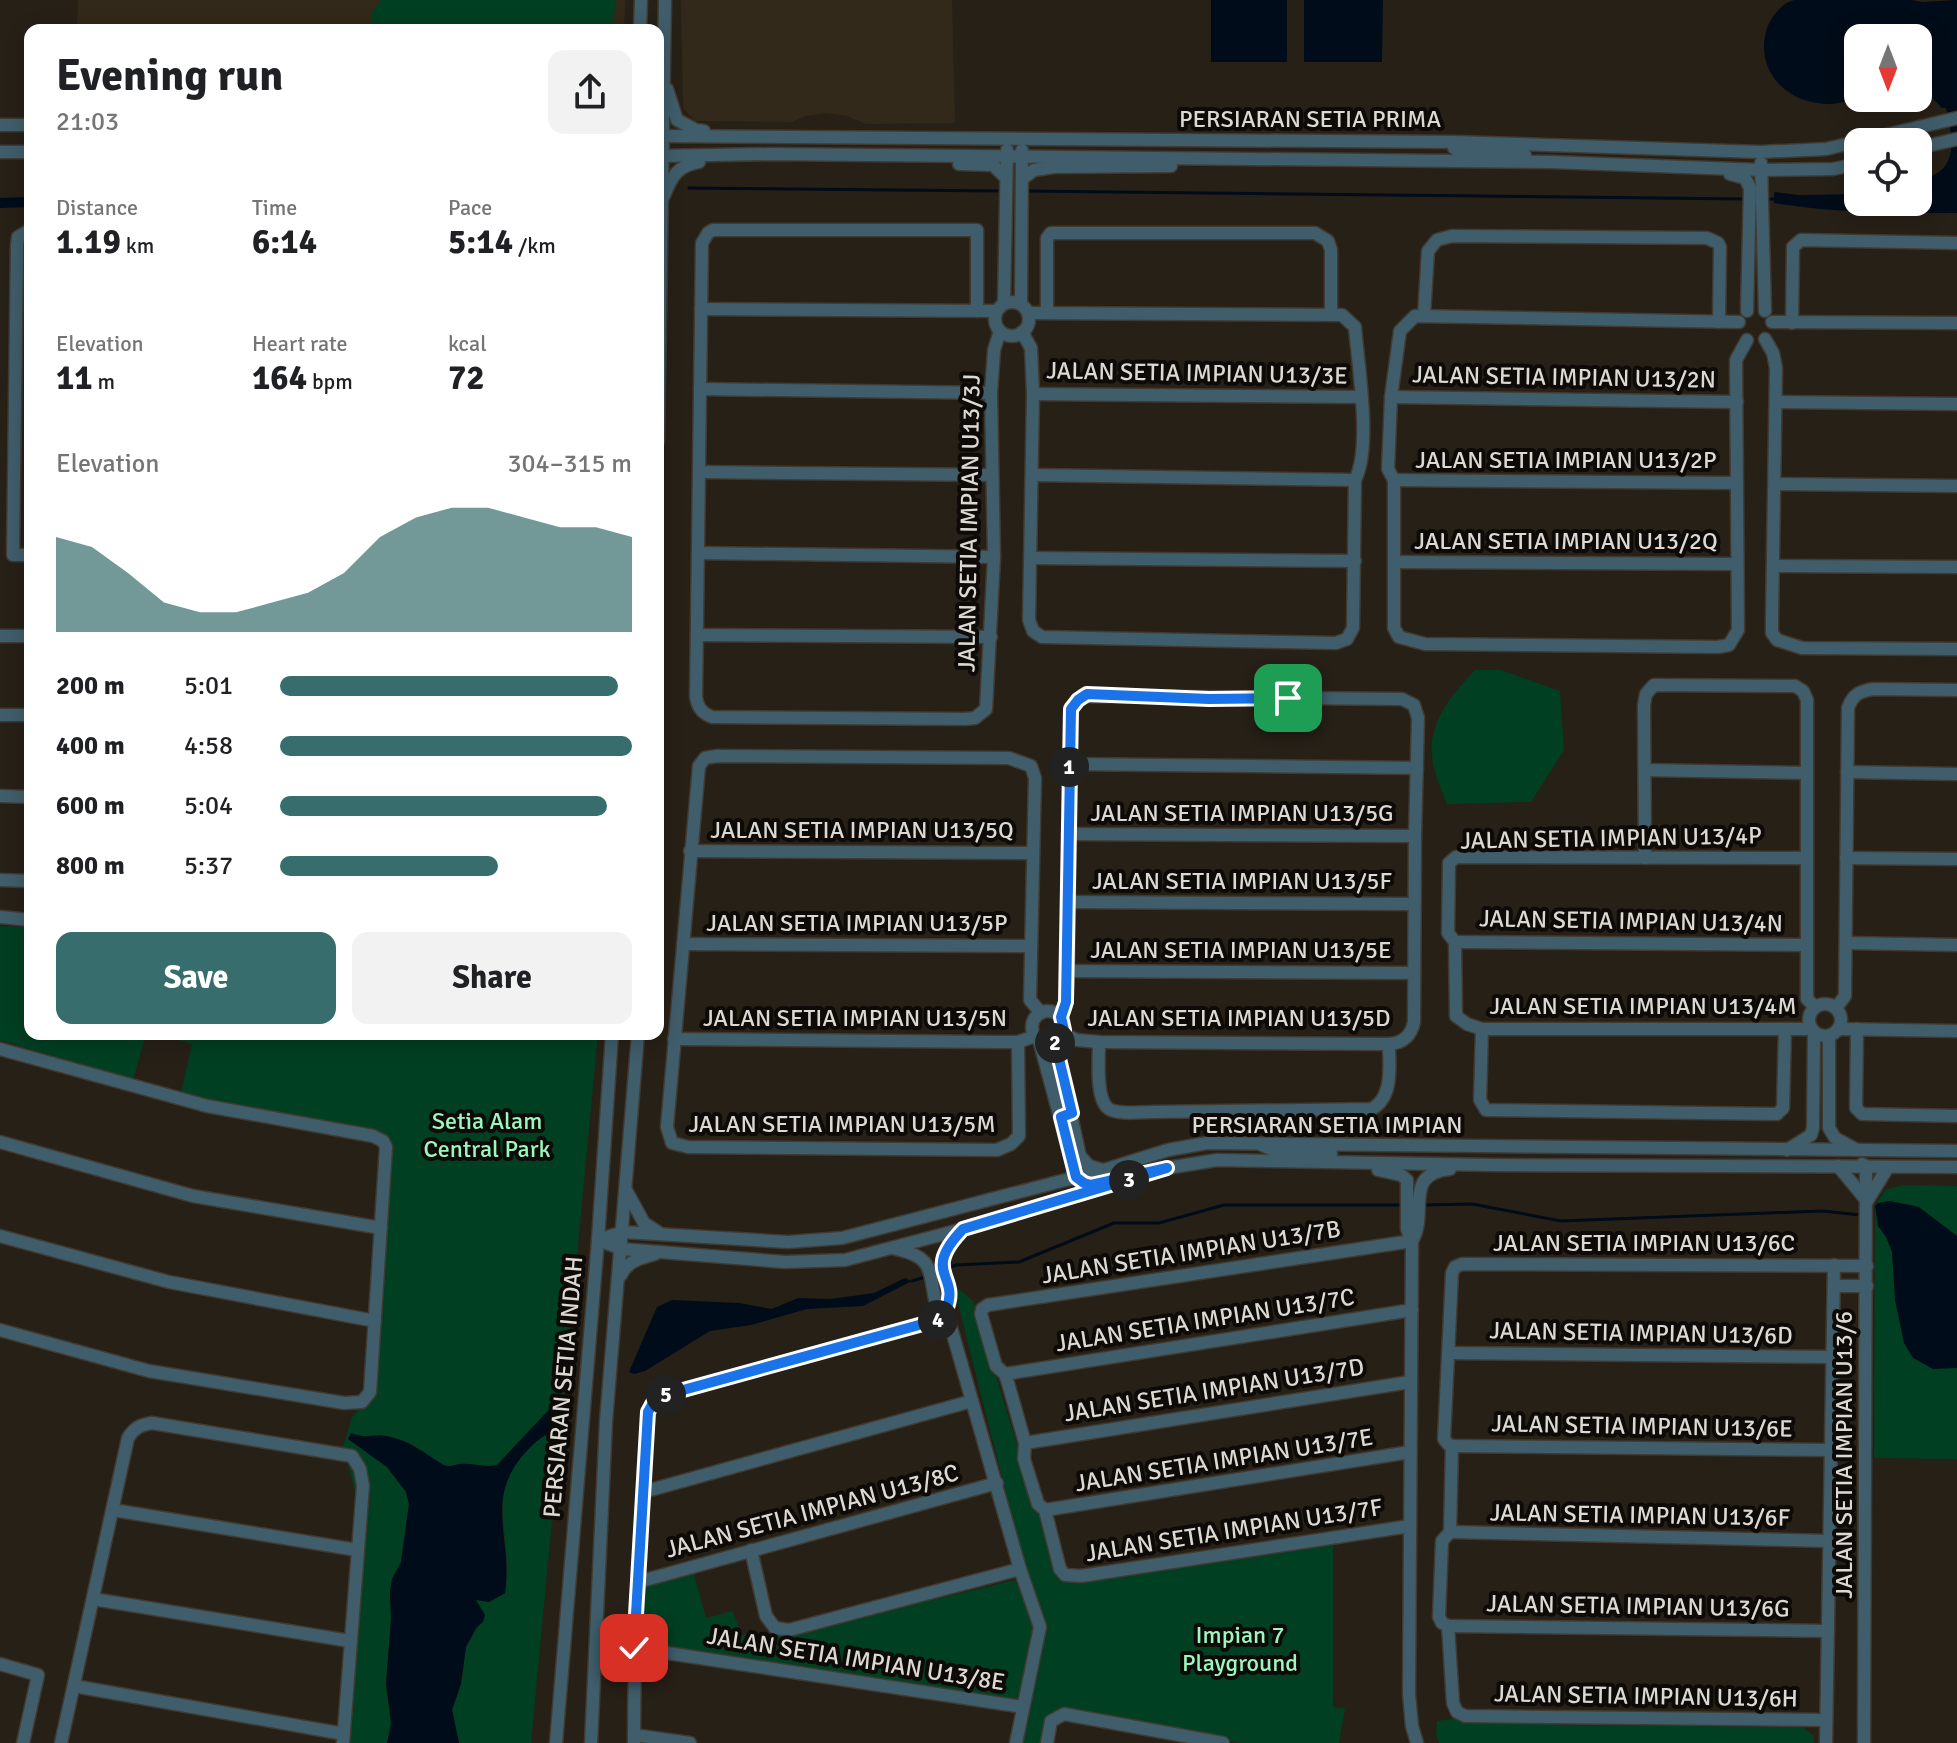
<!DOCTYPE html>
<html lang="en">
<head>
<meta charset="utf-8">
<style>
	body { margin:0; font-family:Signika,sans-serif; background:#f2f2f2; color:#202124; height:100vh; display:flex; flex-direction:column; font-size:30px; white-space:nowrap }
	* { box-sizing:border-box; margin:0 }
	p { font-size:26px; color:#757577 }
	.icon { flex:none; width:44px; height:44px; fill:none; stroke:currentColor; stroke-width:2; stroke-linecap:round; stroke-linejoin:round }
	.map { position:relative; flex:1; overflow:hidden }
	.details { position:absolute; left:24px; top:24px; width:640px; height:1016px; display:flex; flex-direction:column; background:#fff; border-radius:16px; box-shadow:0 4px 20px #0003 }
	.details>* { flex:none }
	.needle { width:52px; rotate:180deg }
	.buttons { position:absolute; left:1844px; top:24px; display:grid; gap:16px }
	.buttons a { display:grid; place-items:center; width:88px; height:88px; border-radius:16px; background:#fff; box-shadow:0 4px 20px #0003; font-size:40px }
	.pin { position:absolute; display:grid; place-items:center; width:68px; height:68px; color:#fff; margin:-34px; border-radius:16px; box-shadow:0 4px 12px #0006 }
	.km { position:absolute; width:40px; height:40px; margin:-20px; border-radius:50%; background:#222; color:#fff; font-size:22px; line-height:40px; text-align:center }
	.round { display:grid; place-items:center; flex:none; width:84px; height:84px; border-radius:16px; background:#f2f2f2 }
	.overview { display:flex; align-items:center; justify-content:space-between; height:136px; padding:0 32px }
	h1 { font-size:44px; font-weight:800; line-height:60px }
	.metrics { display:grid; grid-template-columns:repeat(3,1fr); gap:12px; height:136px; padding:8px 32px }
	.metrics div { display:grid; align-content:center }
	.metrics b { font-size:34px; font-weight:800 }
	.metrics small { font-size:22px; font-weight:400 }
	.metrics p { font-size:22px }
	.chart { height:224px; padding:16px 32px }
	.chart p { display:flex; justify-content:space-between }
	.chart svg { width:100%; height:144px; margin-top:8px; fill:#376e6d; opacity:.7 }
	.button { display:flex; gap:16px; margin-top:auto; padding:16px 32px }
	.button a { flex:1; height:92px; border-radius:16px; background:#376e6d; color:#fff; font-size:32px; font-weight:800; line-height:92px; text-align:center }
	.button a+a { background:#f2f2f2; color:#202124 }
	ul { padding:0 32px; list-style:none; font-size:26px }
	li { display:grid; grid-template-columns:128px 96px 1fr; align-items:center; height:60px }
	li i { height:20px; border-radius:10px; background:#376e6d }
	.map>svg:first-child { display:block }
	.built { fill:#33291a }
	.green { fill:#013f22 }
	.water { fill:#000c19 }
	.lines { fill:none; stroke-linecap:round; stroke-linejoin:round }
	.stream { stroke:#000c19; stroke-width:3 }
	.minor-casing { stroke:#403a31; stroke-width:15 }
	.minor { stroke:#405d6b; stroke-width:12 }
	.route-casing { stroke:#fff; stroke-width:16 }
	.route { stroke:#1a73e8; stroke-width:10 }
	.labels { text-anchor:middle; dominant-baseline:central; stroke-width:8; stroke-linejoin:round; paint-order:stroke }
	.street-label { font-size:24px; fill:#dcd8d2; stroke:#0d0a07 }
	.park-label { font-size:24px; fill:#9af8be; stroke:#0d0a07 }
</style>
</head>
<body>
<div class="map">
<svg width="1957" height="1743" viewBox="0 0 1957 1743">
	<rect width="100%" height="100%" fill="#272017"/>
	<g class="built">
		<path d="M78 0H625L624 30H77Z"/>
		<path d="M681 0H952L955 123 866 124 847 116 826 113 805 116 792 122 695 121 683 108Z"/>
	</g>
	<g class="green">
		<path d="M381 0H616L612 30H371L372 12Z"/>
		<path d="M1475 670H1501L1560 691 1564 750 1531 802 1447 804C1442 791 1435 776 1433 763 1426 724 1450 697 1475 670Z"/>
		<path d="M0 926 30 927V1034H146L133 1080 0 1040Z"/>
		<path d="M157 1034H598L531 1743H459L452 1710 461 1683 466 1647 485 1615 475 1599 489 1602 505 1593C515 1521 475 1491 546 1433V1413L497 1465 492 1466 449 1467C433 1462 420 1447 403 1441 385 1435 369 1440 351 1433L348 1439 387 1467 406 1492 409 1504 401 1562 392 1579 390 1591 391 1619 386 1684 391 1716V1731L387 1743H348L363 1521 343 1447 352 1417 368 1399 383 1138 180 1098 192 1044Z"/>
		<path d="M1902 1185 1957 1186V1459L1874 1458 1875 1206 1885 1190Z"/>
		<path d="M953 1284 973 1301 1058 1578 1066 1582H1073L1333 1542V1707L1345 1708 1339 1743H1241L1096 1718 1051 1721 1047 1743H1016L1023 1708 634 1648 638 1582 692 1567 706 1618 733 1611 741 1635H788L1015 1580 1039 1623Z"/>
		<path d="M1452 1719 1565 1725 1803 1727 1814 1736V1743H1439L1436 1733 1437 1721Z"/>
	</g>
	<g class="water">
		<rect x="1211" y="0" width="76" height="62"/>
		<path d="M1304 0H1383L1382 62H1304Z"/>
		<path d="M1795 0H1912L1922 2 1957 0V213C1895 213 1835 213 1774 203V192L1799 195 1858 194V202H1918V181C1957 171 1955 148 1946 108H1942L1918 84V38H1858V97L1854 99C1847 101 1838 104 1830 104 1794 105 1762 80 1764 43 1765 33 1768 22 1775 14 1781 7 1785 2 1795 0Z"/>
		<path d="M30 197V207L0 208V198Z"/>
		<path d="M1890 1201 1919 1207 1957 1236V1368L1933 1369 1913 1358 1904 1343 1895 1300 1892 1252 1886 1237 1878 1226 1875 1206 1878 1203Z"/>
		<path d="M905 1278 912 1281 863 1306 807 1309 751 1325 710 1331 645 1371 634 1374 629 1372 657 1307 672 1300 739 1303 772 1309 798 1298 830 1299 874 1293Z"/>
		<path d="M560 1398 558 1431C542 1434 534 1443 523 1455 484 1501 513 1540 505 1593L489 1602 476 1600 485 1615 483 1622 476 1628 466 1647 461 1684 452 1710 459 1743H387L391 1723 386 1684 391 1619 390 1591 392 1579 401 1562 409 1504 406 1492 387 1467 348 1439 351 1433C369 1440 371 1433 387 1436 409 1440 424 1453 442 1464 448 1468 454 1465 460 1464 473 1463 485 1468 497 1465Z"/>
	</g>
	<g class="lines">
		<g class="stream">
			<path d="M689 188 1001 191"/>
			<path d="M1025 191 1745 199"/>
			<path d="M1765 199H1774"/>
			<path d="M1423 1205 1472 1204 1561 1221 1822 1211 1861 1215"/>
			<path d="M946 1269 956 1265 1019 1262 1114 1223H1159L1224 1205H1404"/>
			<path d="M912 1281 928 1276"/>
		</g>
		<g class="minor-casing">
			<g id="minor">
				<path d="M640 30 641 0"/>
				<path d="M667 89 677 120 696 130 704 131"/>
				<path d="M0 125H30"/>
				<path d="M658 136 1454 142 1760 152 1826 149 1957 118"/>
				<path d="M1454 142V148L1459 152 1525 155"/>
				<path d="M1918 148 1957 139"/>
				<path d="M0 152H30"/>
				<path d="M658 156 771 154 1551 162 1762 170 1833 169 1858 164"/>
				<path d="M1761 163 1765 311"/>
				<path d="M959 164 993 165 1006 178"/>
				<path d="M1730 174 1745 178 1750 188 1747 311"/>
				<path d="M1022 179 1034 170 1054 167 1171 166"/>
				<path d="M664 196C671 177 678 165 699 162"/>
				<path d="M30 230 18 237 17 245 13 555H30"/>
				<circle cx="1012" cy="319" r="17"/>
				<path d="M1004 303 1007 150"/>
				<path d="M1021 304 1022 150"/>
				<path d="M701 309 996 311"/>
				<path d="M977 311V230H713L708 233 702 243 696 697C698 708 702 713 712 717L965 719 975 718 986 709 994 557 991 393 994 350 1000 331"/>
				<path d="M1047 313V238L1051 233H1315L1328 241 1331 250V315"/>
				<path d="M1424 316 1428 251 1437 240 1452 236 1707 238 1718 243 1720 247 1719 322"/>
				<path d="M1739 322 1415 316 1400 331 1391 397 1388 469 1394 480V628L1399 637 1425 644 1718 647 1729 645 1738 630 1736 360 1747 340"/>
				<path d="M1772 322 1957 323"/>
				<path d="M1792 323 1793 247 1801 240 1957 243"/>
				<path d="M1022 332 1031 348 1033 394 1029 620 1033 631 1042 637 1336 643 1347 639 1353 628 1355 480C1372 447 1358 366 1355 327L1342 315 1028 313"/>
				<path d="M1765 339 1773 353 1776 368 1772 618V633L1777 640 1802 648 1957 649"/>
				<path d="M700 389 991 393"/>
				<path d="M1033 394 1361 397"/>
				<path d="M1391 397 1737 402"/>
				<path d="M1776 402 1957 404"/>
				<path d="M658 441 665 0"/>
				<path d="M699 472 992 475"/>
				<path d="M1032 475 1355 480"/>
				<path d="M1394 480 1737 483"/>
				<path d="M1775 484 1957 486"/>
				<path d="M698 553 994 557"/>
				<path d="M1031 558 1355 561"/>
				<path d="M1395 562 1737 564"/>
				<path d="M1773 566 1957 567"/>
				<path d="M697 635 991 637"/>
				<path d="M0 636H30"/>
				<path d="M0 715H30"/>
				<path d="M1069 764 1417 768"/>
				<path d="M1645 770 1807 773"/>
				<path d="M1847 772 1957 774"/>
				<path d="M0 796 30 797"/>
				<path d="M1068 834 1415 836"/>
				<path d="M690 851 1033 853"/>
				<path d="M1645 858 1644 705 1646 694 1654 685 1795 686 1803 691 1807 700V999L1815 1007"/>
				<path d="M1846 858 1957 859"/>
				<path d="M0 880 30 881"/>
				<path d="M1069 902 1414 904"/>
				<path d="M0 917 30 920"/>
				<path d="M1455 942 1448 933 1449 863 1456 857 1807 858"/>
				<path d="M1455 942 1456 1016 1467 1024 1482 1029H1811"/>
				<path d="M1455 942 1807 945"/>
				<path d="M1846 943 1957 945"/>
				<path d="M683 944 1031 946"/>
				<path d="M1068 971 1414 973"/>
				<circle cx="1825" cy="1020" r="16"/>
				<path d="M1836 1008 1845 996 1848 708C1853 694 1860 691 1874 689L1957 690"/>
				<circle cx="1048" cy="1027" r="16"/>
				<path d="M1061 1017 1066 1002 1068 971 1071 709 1082 696 1402 699 1414 705 1418 718 1415 836 1414 1022C1411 1036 1403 1043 1389 1044L1099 1042 1077 1040 1063 1034"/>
				<path d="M1482 1029 1480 1100 1486 1110 1777 1114 1783 1108 1785 1029"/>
				<path d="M1838 1029 1957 1031"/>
				<path d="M1857 1029 1856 1108 1862 1114 1957 1116"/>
				<path d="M1829 1036V1128L1835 1138 1857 1150"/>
				<path d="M674 1039 998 1042H1018L1035 1036"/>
				<path d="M1039 1040 1076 1177"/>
				<path d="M1018 1042 1019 1136 1011 1144 997 1150 688 1147 672 1143 667 1127 699 766 705 758 717 756 1009 758 1031 766 1035 778 1030 1000 1041 1013"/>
				<path d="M1055 1042 1080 1156 1089 1166 1103 1170"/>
				<path d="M1099 1042C1099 1058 1095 1100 1109 1109 1120 1115 1140 1112 1153 1112L1372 1109C1394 1096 1389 1066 1389 1044"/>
				<path d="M0 1049 207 1106 373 1136 383 1141 386 1147 370 1392 362 1402 344 1403 149 1371 0 1330"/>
				<path d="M0 1142 193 1196 381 1228"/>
				<path d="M1262 1145 1277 1152 1331 1153V1159L1325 1162"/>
				<path d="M1787 1150 1811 1135 1813 1128 1814 1033"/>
				<path d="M1862 1164 1866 1166 1864 1743"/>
				<path d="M1838 1166 1867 1201"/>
				<path d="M1378 1170 1401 1175 1407 1180V1229L1412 1241 1409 1694 1412 1726 1417 1743"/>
				<path d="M627 1192 644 1223 658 1232"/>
				<path d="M1867 1201 1888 1167"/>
				<path d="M961 1232C921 1272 960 1276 946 1310L1020 1569 1040 1627 1016 1743"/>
				<path d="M0 1236 169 1282 375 1321"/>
				<path d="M598 1240 622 1249 785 1262 845 1260 963 1229 1167 1168 1217 1160 1493 1165 1957 1167"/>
				<path d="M598 1240 623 1232 788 1242 842 1238 1104 1170 1168 1150 1207 1143 1957 1151"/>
				<path d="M1412 1241C1429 1212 1402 1174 1450 1169"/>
				<path d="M896 1249C935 1258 928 1269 936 1304L946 1310"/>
				<path d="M621 1275C627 1261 641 1258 655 1254"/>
				<path d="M1834 1286H1867"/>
				<path d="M1449 1353 1833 1357"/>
				<path d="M1005 1374 1412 1310"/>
				<path d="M1025 1443 1410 1382"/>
				<path d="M1452 1446 1831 1450"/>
				<path d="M643 1492 972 1401"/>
				<path d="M113 1510 357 1550"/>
				<path d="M1045 1510 1410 1452"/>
				<path d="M1410 1526 1081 1576 1065 1575 1060 1569 1045 1510 1038 1504 1024 1459 1025 1443 1008 1383 1005 1374 996 1366 981 1314 982 1309 988 1305 1412 1241"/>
				<path d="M1450 1532 1830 1541"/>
				<path d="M751 1550 766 1616 775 1628 789 1630 1020 1569"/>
				<path d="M638 1582 997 1483"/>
				<path d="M93 1599 350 1641"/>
				<path d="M1448 1626 1828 1631"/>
				<path d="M634 1648 1023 1707"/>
				<path d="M0 1664 38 1675 23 1743"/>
				<path d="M74 1686 344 1734"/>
				<path d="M1826 1720 1465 1716 1457 1712 1453 1703 1448 1626 1442 1623 1439 1617 1442 1541 1450 1532 1452 1446 1448 1444 1444 1439 1452 1273 1455 1267 1462 1264 1867 1266"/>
				<path d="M634 1735 690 1743"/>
				<path d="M61 1743 128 1438C134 1428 140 1425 152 1423L352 1456 360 1469 363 1486 343 1743"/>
				<path d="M556 1743 598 1240 612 1034"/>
				<path d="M591 1743 606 1421 638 1034"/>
				<path d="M634 1743C634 1632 641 1522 648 1412L653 1403 665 1395 948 1317"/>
				<path d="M1047 1743 1051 1721 1064 1714 1223 1743"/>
				<path d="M1826 1743 1834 1265"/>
			</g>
		</g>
		<use href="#minor" class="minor"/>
	</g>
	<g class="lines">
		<g class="route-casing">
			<path id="route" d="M634 1648 648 1412 653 1403 665 1395 948 1317 946 1310C961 1274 920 1274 963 1229L1167 1168 1091 1185 1084 1183 1076 1177 1061 1117 1072 1113 1055 1042 1064 1030 1061 1017 1066 1002 1071 709 1078 700 1087 694 1209 699 1288 698"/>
		</g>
		<use href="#route" class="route"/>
	</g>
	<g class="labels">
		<g class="street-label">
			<text x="1310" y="119">PERSIARAN SETIA PRIMA</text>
			<text transform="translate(1197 373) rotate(1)">JALAN SETIA IMPIAN U13/3E</text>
			<text transform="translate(1564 377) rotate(1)">JALAN SETIA IMPIAN U13/2N</text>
			<text x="1566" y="460">JALAN SETIA IMPIAN U13/2P</text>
			<text transform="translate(969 523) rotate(-89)">JALAN SETIA IMPIAN U13/3J</text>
			<text x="1566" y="541">JALAN SETIA IMPIAN U13/2Q</text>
			<text x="1242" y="813">JALAN SETIA IMPIAN U13/5G</text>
			<text x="862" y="830">JALAN SETIA IMPIAN U13/5Q</text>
			<text transform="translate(1611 838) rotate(-1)">JALAN SETIA IMPIAN U13/4P</text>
			<text x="1242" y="881">JALAN SETIA IMPIAN U13/5F</text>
			<text transform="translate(1631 921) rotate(1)">JALAN SETIA IMPIAN U13/4N</text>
			<text x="857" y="923">JALAN SETIA IMPIAN U13/5P</text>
			<text x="1241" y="950">JALAN SETIA IMPIAN U13/5E</text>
			<text x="1643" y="1006">JALAN SETIA IMPIAN U13/4M</text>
			<text x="855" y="1018">JALAN SETIA IMPIAN U13/5N</text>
			<text x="1239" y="1018">JALAN SETIA IMPIAN U13/5D</text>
			<text x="842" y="1124">JALAN SETIA IMPIAN U13/5M</text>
			<text x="1327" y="1125">PERSIARAN SETIA IMPIAN</text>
			<text x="1644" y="1243">JALAN SETIA IMPIAN U13/6C</text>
			<text transform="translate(1191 1252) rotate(-9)">JALAN SETIA IMPIAN U13/7B</text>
			<text transform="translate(1205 1320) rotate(-9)">JALAN SETIA IMPIAN U13/7C</text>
			<text transform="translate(1641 1333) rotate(1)">JALAN SETIA IMPIAN U13/6D</text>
			<text transform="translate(563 1387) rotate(-85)">PERSIARAN SETIA INDAH</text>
			<text transform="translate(1214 1390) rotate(-9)">JALAN SETIA IMPIAN U13/7D</text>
			<text transform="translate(1642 1426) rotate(1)">JALAN SETIA IMPIAN U13/6E</text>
			<text transform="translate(1844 1455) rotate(-90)">JALAN SETIA IMPIAN U13/6</text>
			<text transform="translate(1224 1460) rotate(-9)">JALAN SETIA IMPIAN U13/7E</text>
			<text transform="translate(812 1511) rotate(-15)">JALAN SETIA IMPIAN U13/8C</text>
			<text transform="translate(1640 1515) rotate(1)">JALAN SETIA IMPIAN U13/6F</text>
			<text transform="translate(1234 1530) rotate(-9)">JALAN SETIA IMPIAN U13/7F</text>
			<text transform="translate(1638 1606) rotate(1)">JALAN SETIA IMPIAN U13/6G</text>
			<text transform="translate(856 1659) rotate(9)">JALAN SETIA IMPIAN U13/8E</text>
			<text transform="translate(1646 1696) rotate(1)">JALAN SETIA IMPIAN U13/6H</text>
		</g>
		<g class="park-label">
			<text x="487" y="1121">Setia Alam<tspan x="487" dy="28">Central Park</tspan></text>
			<text x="1240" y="1635">Impian 7<tspan x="1240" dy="28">Playground</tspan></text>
		</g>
	</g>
</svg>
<div class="buttons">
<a><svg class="needle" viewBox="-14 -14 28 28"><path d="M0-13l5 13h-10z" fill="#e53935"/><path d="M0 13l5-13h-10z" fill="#757577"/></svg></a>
<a><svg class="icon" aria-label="locate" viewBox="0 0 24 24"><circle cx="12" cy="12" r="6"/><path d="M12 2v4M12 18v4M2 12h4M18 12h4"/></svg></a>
</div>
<div class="pin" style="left:1288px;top:698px;background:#1e9e55"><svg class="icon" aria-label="arrive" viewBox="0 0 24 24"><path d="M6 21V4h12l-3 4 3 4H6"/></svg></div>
<div class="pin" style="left:634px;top:1648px;background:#d93025"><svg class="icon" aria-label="check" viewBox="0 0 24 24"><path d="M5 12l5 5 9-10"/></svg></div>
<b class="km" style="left:1069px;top:767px">1</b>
<b class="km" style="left:1055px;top:1043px">2</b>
<b class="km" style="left:1129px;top:1180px">3</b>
<b class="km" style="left:938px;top:1320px">4</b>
<b class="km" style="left:666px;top:1395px">5</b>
<section class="details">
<div class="overview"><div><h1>Evening run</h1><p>21:03</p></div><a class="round"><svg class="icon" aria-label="share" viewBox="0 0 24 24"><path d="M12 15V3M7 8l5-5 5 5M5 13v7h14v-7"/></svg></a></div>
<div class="metrics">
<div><p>Distance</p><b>1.19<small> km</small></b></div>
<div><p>Time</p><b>6:14</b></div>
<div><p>Pace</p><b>5:14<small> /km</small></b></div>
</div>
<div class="metrics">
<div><p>Elevation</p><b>11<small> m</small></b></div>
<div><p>Heart rate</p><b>164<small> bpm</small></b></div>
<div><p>kcal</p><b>72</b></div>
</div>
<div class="chart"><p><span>Elevation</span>304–315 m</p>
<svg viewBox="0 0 160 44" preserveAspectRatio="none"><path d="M0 44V15L10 18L20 26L30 35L40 38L50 38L60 35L70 32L80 26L90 15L100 9L110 6L120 6L130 9L140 12L150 12L160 15V44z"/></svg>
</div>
<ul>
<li><b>200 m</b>5:01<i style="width:96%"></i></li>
<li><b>400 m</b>4:58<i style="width:100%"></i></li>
<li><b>600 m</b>5:04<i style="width:93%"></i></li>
<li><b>800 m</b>5:37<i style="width:62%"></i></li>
</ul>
<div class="button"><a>Save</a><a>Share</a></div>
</section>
</div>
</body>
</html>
